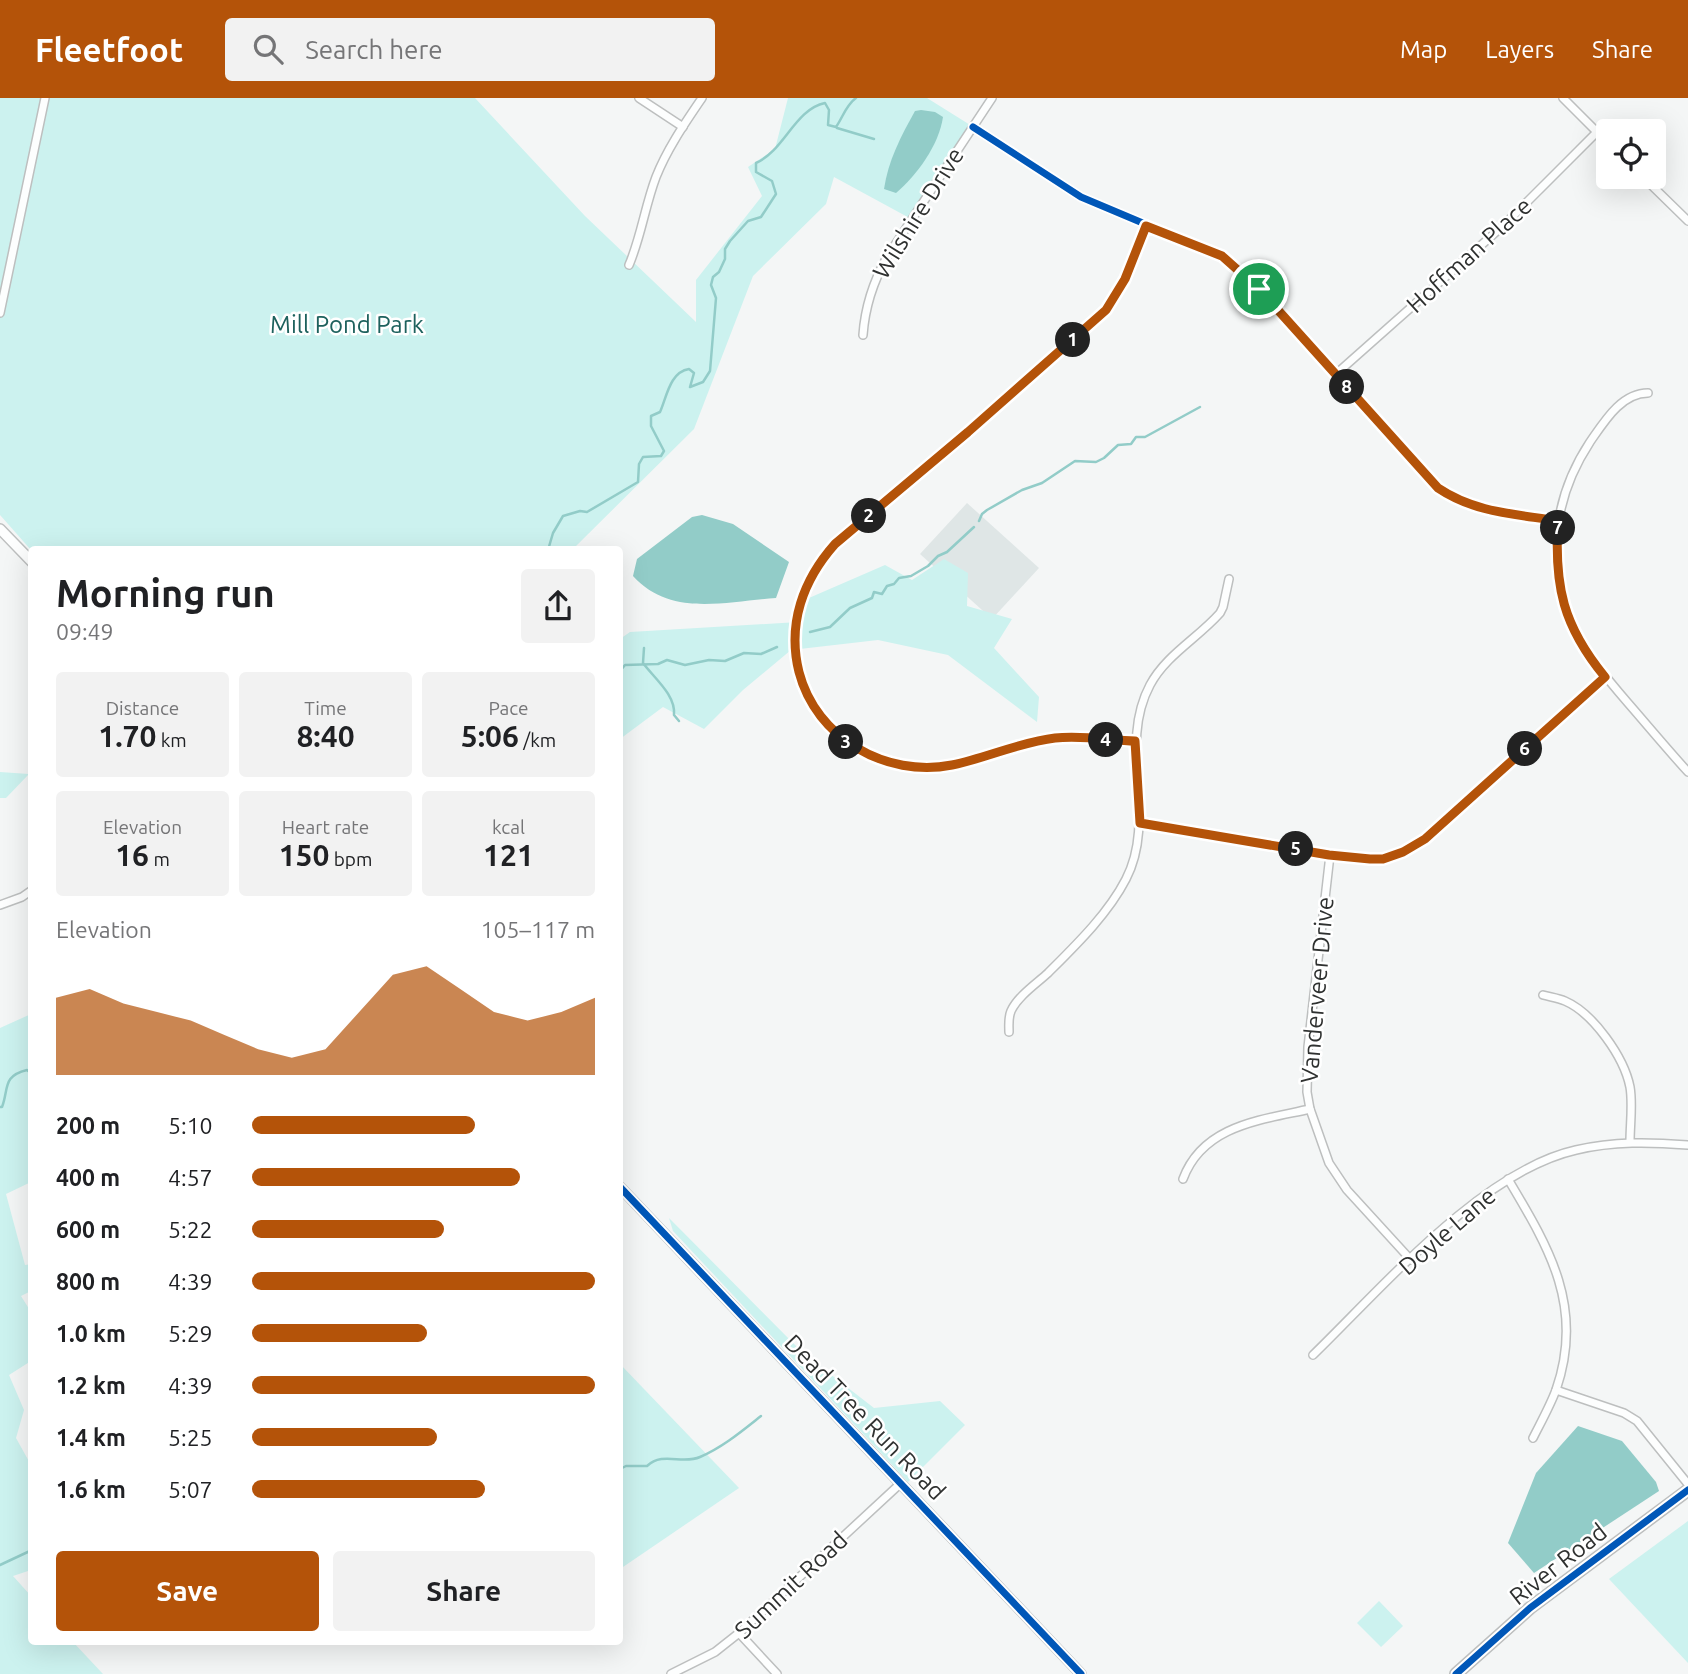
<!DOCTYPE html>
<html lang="en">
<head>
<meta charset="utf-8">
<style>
	body { margin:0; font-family:Ubuntu,sans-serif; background:#f2f2f2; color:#202124; height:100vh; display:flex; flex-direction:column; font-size:26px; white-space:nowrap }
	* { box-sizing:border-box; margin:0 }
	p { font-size:23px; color:#757577 }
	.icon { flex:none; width:38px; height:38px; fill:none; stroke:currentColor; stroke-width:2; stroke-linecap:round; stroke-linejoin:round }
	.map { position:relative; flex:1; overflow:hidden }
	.sheet { position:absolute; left:28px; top:448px; width:595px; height:1099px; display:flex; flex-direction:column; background:#fff; border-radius:7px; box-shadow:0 7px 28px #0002 }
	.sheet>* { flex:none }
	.fabs { position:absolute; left:1596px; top:21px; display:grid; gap:14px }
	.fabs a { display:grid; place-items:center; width:70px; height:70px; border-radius:7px; background:#fff; box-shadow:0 7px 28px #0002; font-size:35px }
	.pin { position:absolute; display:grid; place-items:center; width:60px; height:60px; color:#fff; margin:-30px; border:4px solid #fff; border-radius:50%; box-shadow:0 2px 7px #0007 }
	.km { position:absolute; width:35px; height:35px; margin:-18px; border-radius:50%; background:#222; color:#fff; font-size:19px; line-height:35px; text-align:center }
	.round { display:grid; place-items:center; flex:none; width:74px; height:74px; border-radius:7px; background:#f2f2f2 }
	.headline { display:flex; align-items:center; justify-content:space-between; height:119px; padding:0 28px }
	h1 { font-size:38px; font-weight:600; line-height:52px }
	.metrics { display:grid; grid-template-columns:repeat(3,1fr); gap:10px; height:119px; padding:7px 28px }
	.metrics div { display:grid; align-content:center; border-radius:7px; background:#f2f2f2; text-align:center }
	.metrics b { font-size:30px; font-weight:600 }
	.metrics small { font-size:19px; font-weight:400 }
	.metrics p { font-size:19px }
	.chart { height:196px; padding:14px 28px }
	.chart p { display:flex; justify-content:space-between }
	.chart svg { width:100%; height:126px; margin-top:7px; fill:#b45309; opacity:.7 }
	.cta { display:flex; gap:14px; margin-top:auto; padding:14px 28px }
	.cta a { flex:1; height:80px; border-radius:7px; background:#b45309; color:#fff; font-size:28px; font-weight:600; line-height:80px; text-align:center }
	.cta a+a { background:#f2f2f2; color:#202124 }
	ul { padding:0 28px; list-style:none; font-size:23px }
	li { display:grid; grid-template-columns:112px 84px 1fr; align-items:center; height:52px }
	li i { height:18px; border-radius:9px; background:#b45309 }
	header { display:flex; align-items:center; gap:42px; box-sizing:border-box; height:98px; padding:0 35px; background:#b45309; color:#fff }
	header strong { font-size:33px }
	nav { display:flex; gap:38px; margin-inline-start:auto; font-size:24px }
	.search { width:490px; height:63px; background:#f2f2f2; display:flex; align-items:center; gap:18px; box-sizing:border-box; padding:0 24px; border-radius:7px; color:#757577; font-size:26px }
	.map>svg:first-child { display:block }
	.built { fill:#dfe6e6 }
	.green { fill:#ccf2ef }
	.water { fill:#92ccc8 }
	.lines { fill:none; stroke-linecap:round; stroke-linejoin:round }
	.stream { stroke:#92ccc8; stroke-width:2.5 }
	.minor-casing { stroke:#bdbfbf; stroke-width:10 }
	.tertiary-casing { stroke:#bdbfbf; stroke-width:12 }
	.secondary-casing { stroke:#bdbfbf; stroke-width:14 }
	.minor { stroke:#fdfefe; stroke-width:7 }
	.tertiary { stroke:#fdfefe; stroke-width:9 }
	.secondary { stroke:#fdfefe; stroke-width:10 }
	.cycleway-casing { stroke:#fff; stroke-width:11 }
	.cycleway { stroke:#0057b8; stroke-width:7 }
	.route-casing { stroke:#fff; stroke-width:14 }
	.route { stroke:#b45309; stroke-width:9 }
	.labels { text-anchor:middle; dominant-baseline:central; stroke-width:5; stroke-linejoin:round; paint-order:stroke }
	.street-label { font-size:24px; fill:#2f3130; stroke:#fff }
	.park-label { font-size:24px; fill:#1d615d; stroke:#fff }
</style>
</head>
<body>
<header>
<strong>Fleetfoot</strong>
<div class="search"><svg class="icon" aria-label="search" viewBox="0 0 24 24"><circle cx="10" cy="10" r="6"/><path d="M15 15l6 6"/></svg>Search here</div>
<nav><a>Map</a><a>Layers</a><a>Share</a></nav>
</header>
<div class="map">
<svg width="1688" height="1576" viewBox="0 0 1688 1576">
	<rect width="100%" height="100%" fill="#f4f6f6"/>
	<path class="built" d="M967 405 1039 470 992 521 920 456Z"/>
	<g class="green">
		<path d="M0 0H475L585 118 696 224V182L762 98 748 69 775 51 788 0H927L975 30 915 123 834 79 826 106 753 178 694 331 573 451 31 452 0 417Z"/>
		<path d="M944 461 968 475 967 508 1012 521 994 550 1039 599 1037 624 948 557 878 542 791 552 743 592 704 631 663 609 620 641V541L630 534 798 524 802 503 885 467 912 482Z"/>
		<path d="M0 674 29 676 6 700H0Z"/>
		<path d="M31 916V1084L6 1096 25 1167 32 1166 31 1193 21 1198 31 1214V1263L9 1277 24 1312 16 1340 31 1367V1472L13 1478 31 1498 32 1544H73L103 1576H0V930Z"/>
		<path d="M669 1120 803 1255 874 1310 940 1303 965 1327 908 1384 673 1133Z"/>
		<path d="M620 1266 739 1390 620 1471Z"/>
		<path d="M1688 1423V1565L1609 1481Z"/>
		<path d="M1379 1503 1403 1528 1381 1549 1357 1525Z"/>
	</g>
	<g class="water">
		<path d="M921 12 935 14 943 19C939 47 917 77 896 95L884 91C888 63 901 38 915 13Z"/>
		<path d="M702 417 733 426 789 464 776 500C726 503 671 520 633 478L637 461 692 419Z"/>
		<path d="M1578 1328 1622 1343 1656 1384 1659 1393 1534 1475 1508 1445 1536 1375Z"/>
	</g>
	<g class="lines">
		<g class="stream">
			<path d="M837 30 874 41"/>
			<path d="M979 423 982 416 987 412 1022 392 1042 385 1075 363 1096 364 1104 360 1118 347 1131 346 1136 339H1145L1200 309"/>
			<path d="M548 452 553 435 563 418 580 413 587 414 638 384 639 366 643 359 661 358 664 353 651 328V318L660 314C667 298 670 274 689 271L694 275 690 289 703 284 710 273 716 200 711 187 713 179 719 174 725 161V151L730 143 748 123 761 119 776 96 772 83 756 74V65C784 53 795 11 825 5L829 12 828 27 836 29C843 19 846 7 856 0"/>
			<path d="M810 534 830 529 850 510 872 500 874 494 882 496 887 488 894 486 899 480 911 478 928 468 938 458 947 454 974 429"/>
			<path d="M644 550 643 565C654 580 676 597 674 617L679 623"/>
			<path d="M620 573 625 567 658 566 667 562 685 567 709 562 725 563 744 555 761 556 777 549"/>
			<path d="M0 1009H2C9 991 2 978 27 972L32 976"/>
			<path d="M620 1371 626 1368H647C663 1353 682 1367 700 1359 723 1349 742 1333 761 1318"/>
			<path d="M0 1467 32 1452"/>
		</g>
		<g class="minor-casing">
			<g id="minor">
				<path d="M639 0 683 29"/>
				<path d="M1563 0 1608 45"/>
				<path d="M973 29 1081 99 1221 158 1259 191 1438 390C1475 414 1516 416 1558 423"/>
				<path d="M1643 79 1688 123"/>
				<path d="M629 167C641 139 645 108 656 79 667 51 685 25 702 0"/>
				<path d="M0 215 45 0"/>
				<path d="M863 237C865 208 873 184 887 159L992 0"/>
				<path d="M1336 276 1505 126 1597 34"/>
				<path d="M1648 295C1621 295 1604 324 1590 344 1571 373 1559 405 1557 439 1552 511 1583 553 1628 605 1648 628 1668 652 1688 674"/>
				<path d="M1135 643C1109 642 1081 636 1055 640 1020 644 987 660 952 667 886 680 816 640 799 574 787 526 803 481 835 446L968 334 1106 212 1125 181 1146 128"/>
				<path d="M1141 725 1330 757 1370 761H1383L1403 755 1425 741 1605 579"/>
				<path d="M1330 757 1308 949 1307 994 1310 1011 1329 1065 1347 1092 1411 1162"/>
				<path d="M0 807 22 799 32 792"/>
				<path d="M1543 897C1550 899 1558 900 1565 903 1593 915 1624 959 1630 989 1633 1006 1630 1026 1630 1044"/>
				<path d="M1009 934C1009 927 1008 920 1011 913 1018 898 1036 886 1048 875 1076 847 1108 816 1126 781 1158 719 1117 649 1150 587 1166 557 1198 540 1220 515L1223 509 1229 481"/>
				<path d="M1183 1081C1203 1027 1261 1022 1310 1011"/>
				<path d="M1508 1081C1549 1150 1585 1209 1556 1292 1550 1308 1541 1324 1533 1340"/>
				<path d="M1313 1257C1382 1190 1482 1073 1576 1052 1614 1043 1650 1044 1688 1047"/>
				<path d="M1556 1292 1624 1315 1637 1323 1688 1386"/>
				<path d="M739 1535 777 1576"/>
				<path d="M671 1576 715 1554 739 1535 901 1385"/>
			</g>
		</g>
		<g class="tertiary-casing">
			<g id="tertiary">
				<path d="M0 431 32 464"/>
				<path d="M620 1089 1081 1576"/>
			</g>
		</g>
		<g class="secondary-casing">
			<path id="secondary" d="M1456 1576 1530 1510 1688 1392"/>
		</g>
		<use href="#minor" class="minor"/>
		<use href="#tertiary" class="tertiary"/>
		<use href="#secondary" class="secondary"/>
		<g class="cycleway-casing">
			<g id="cycleway">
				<path d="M973 29 1081 99 1221 158 1259 191 1438 390C1475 414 1516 416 1558 423"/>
				<path d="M1135 643C1109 642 1081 636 1055 640 1020 644 987 660 952 667 886 680 816 640 799 574 787 526 803 481 835 446L968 334 1106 212 1125 181 1146 128"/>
				<path d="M620 1089 1081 1576"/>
				<path d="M1456 1576 1530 1510 1688 1392"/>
			</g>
		</g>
		<use href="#cycleway" class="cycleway"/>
	</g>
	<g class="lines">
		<g class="route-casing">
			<path id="route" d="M1146 128 1222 158 1259 191 1438 390C1475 415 1516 416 1558 423 1554 488 1563 528 1605 579L1425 741 1403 754 1383 761H1370L1329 757 1140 725 1135 643C1109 642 1081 637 1055 640 1020 644 987 660 952 667 886 680 816 640 799 574 787 526 803 482 835 446L968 334 1106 212 1125 181Z"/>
		</g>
		<use href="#route" class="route"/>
	</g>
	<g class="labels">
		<g class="street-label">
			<text transform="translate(918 115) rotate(-58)">Wilshire Drive</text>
			<text transform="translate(1469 157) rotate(-42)">Hoffman Place</text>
			<text transform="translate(1317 892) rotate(-85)">Vanderveer Drive</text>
			<text transform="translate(1447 1133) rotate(-41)">Doyle Lane</text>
			<text transform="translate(865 1319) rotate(46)">Dead Tree Run Road</text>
			<text transform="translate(1558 1466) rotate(-38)">River Road</text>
			<text transform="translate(791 1487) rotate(-43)">Summit Road</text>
		</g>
		<g class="park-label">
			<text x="347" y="226">Mill Pond Park</text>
		</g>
	</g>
</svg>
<div class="fabs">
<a><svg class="icon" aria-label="locate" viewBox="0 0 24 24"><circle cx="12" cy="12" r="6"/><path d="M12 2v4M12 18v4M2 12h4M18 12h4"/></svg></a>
</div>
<div class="pin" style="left:1259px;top:191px;background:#1e9e55"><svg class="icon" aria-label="arrive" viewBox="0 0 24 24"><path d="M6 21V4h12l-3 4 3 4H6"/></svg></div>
<b class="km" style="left:1073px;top:242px">1</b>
<b class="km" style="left:869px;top:418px">2</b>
<b class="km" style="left:846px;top:644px">3</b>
<b class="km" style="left:1106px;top:642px">4</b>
<b class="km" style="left:1296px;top:751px">5</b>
<b class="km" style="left:1525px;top:651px">6</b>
<b class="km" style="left:1558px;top:430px">7</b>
<b class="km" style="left:1347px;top:289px">8</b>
<section class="sheet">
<div class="headline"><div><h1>Morning run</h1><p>09:49</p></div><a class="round"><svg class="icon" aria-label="share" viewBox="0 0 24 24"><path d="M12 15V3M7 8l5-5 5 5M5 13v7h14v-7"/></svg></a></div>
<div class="metrics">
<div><p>Distance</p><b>1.70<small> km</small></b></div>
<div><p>Time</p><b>8:40</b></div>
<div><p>Pace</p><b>5:06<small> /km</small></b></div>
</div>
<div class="metrics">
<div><p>Elevation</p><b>16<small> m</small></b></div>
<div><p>Heart rate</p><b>150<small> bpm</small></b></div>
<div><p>kcal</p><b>121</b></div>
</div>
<div class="chart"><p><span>Elevation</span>105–117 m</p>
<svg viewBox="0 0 160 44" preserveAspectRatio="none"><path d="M0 44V17L10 14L20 19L30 22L40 25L50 30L60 35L70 38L80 35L90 22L100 9L110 6L120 14L130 22L140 25L150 22L160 17V44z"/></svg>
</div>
<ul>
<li><b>200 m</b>5:10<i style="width:65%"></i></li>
<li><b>400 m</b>4:57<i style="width:78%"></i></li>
<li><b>600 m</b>5:22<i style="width:56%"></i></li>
<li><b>800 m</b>4:39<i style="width:100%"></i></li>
<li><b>1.0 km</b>5:29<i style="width:51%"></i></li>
<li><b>1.2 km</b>4:39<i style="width:100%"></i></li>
<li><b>1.4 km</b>5:25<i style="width:54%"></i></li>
<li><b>1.6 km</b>5:07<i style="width:68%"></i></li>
</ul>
<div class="cta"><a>Save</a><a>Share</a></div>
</section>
</div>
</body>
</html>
